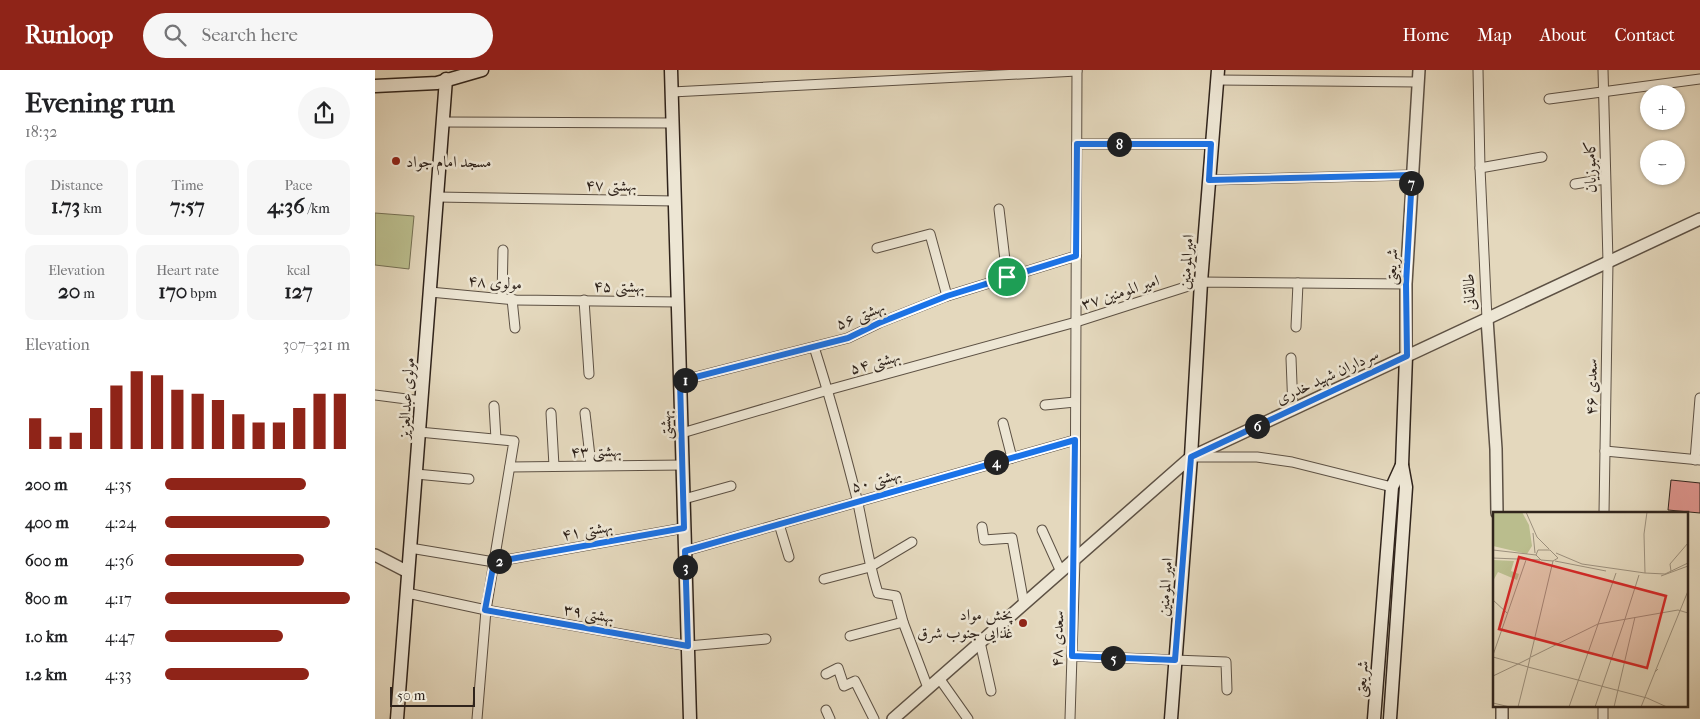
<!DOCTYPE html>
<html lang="en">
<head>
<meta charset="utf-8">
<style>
	body { margin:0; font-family:"IM FELL French Canon",Amiri,serif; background:#f6f6f6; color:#202124; height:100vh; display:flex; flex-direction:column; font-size:19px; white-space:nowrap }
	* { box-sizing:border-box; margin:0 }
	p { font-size:16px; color:#757577 }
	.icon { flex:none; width:28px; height:28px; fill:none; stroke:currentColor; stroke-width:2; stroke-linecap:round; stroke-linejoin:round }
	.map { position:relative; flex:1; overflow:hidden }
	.side { display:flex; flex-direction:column; background:#fff; width:375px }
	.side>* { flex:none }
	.tools { position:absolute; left:1265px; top:15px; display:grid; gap:10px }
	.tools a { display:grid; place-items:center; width:45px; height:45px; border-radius:50%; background:#fff; box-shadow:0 1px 4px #0004; font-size:25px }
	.scale { position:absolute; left:15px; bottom:12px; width:85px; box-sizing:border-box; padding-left:5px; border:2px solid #30241c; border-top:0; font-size:14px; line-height:18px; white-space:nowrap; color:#30241c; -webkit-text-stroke:4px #ede6d4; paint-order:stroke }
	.pin { position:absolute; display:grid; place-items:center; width:42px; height:42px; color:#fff; margin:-21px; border:2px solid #fff; border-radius:50%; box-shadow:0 1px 5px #0007 }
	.km { position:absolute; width:25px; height:25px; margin:-12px; border-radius:50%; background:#222; color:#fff; font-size:14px; line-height:25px; text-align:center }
	.round { display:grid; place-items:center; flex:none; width:52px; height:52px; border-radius:26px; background:#f6f6f6 }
	.overview { display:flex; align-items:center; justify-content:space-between; height:85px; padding:0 25px }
	h1 { font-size:28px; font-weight:700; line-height:38px }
	.figures { display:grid; grid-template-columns:repeat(3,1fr); gap:8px; height:85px; padding:5px 25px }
	.figures div { display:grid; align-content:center; border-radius:10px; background:#f6f6f6; text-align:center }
	.figures b { font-size:21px; font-weight:700 }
	.figures small { font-size:14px; font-weight:400 }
	.figures p { font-size:14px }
	.chart { height:140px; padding:10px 25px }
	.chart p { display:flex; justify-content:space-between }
	.chart svg { width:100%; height:90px; margin-top:5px; stroke:#8f2418; stroke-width:6 }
	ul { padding:0 25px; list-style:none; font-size:16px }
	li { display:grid; grid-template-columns:80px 60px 1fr; align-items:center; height:38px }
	li i { height:12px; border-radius:6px; background:#8f2418 }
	header { display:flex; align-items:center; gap:30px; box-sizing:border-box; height:70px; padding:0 25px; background:#8f2418; color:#fff }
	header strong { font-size:24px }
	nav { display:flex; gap:28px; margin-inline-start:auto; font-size:18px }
	.search { width:350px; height:45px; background:#f6f6f6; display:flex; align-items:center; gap:12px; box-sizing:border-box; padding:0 18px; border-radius:28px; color:#757577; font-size:19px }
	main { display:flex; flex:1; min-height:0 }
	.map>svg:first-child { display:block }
	.green { fill:#babd8d; stroke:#757054 }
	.building { fill:#de948d; stroke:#30241c }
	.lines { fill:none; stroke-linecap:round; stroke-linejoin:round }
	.minor-casing { stroke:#5d5144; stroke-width:11 }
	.tertiary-casing { stroke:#5d5144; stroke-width:14 }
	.secondary-casing { stroke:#30241c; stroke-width:15 }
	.minor { stroke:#ede6d4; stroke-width:9 }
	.tertiary { stroke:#ede6d4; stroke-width:11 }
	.secondary { stroke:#ede6d4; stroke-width:12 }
	.route-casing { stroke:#fff; stroke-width:10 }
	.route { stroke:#1a73e8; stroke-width:6 }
	.poi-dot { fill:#8f2418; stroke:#ede6d4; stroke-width:2 }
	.labels { text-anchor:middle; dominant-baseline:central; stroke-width:5; stroke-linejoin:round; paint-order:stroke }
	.poi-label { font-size:16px; fill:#30241c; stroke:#ede6d4; text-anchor:start }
	.street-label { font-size:16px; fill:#30241c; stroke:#ede6d4 }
	.inset-road { fill:none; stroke:#9c907d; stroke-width:1 }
	.view { fill:#d62828; fill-opacity:0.15; stroke:#d62828; stroke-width:2.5 }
	.inset-edge { fill:none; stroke:#30241c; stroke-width:2.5 }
</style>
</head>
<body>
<header>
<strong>Runloop</strong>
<div class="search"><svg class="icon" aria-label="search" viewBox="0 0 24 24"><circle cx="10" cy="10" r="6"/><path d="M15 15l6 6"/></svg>Search here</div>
<nav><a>Home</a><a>Map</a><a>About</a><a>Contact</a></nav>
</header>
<main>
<section class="side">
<div class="overview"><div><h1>Evening run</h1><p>18:32</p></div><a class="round"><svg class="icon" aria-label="share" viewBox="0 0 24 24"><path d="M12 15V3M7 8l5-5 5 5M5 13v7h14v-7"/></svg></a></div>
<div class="figures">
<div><p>Distance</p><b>1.73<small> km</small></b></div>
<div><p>Time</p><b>7:57</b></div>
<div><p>Pace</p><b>4:36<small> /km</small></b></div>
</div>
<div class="figures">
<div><p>Elevation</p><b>20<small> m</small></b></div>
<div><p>Heart rate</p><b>170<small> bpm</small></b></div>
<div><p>kcal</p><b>127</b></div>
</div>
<div class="chart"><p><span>Elevation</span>307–321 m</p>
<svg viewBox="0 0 160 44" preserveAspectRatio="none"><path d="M5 44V29M15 44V38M25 44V36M35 44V24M45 44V13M55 44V6M65 44V8M75 44V15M85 44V17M95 44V20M105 44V27M115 44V31M125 44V31M135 44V24M145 44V17M155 44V17"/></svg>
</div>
<ul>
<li><b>200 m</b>4:35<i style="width:76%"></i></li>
<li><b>400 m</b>4:24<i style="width:89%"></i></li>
<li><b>600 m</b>4:36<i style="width:75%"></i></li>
<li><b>800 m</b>4:17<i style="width:100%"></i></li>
<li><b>1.0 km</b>4:47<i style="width:64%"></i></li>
<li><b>1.2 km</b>4:33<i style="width:78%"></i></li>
</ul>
</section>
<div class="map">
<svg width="1325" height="649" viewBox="0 0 1325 649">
	<rect width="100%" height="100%" fill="#e4d8bd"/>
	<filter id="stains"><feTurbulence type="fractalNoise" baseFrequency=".004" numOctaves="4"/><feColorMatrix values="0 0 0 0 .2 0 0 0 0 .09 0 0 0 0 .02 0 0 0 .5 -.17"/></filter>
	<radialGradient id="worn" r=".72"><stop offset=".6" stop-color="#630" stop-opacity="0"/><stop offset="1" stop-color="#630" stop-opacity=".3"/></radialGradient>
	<path class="green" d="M0 143 39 146 34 199 0 195Z"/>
	<path class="building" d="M1296 410 1325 413V443L1293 440Z"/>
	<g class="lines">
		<g class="minor-casing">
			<g id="minor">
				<path d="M1103 0 1105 98 1112 249"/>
				<path d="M1228 0 1233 192 1229 443"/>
				<path d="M842 10 1043 12"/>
				<path d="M297 22 702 1"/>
				<path d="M1174 29 1325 9"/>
				<path d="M68 52 298 53"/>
				<path d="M702 74H836"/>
				<path d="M1105 98 1167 87"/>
				<path d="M834 110 1037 105"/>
				<path d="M1200 114 1230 109"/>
				<path d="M62 127 300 131"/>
				<path d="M624 139 632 207"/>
				<path d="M502 178 555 164 572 226"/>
				<path d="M55 222 141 230 303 232"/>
				<path d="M127 228 128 180"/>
				<path d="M137 229 140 258"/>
				<path d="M209 230 214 304"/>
				<path d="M921 257 923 213"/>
				<path d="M439 277C455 327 469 378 482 429 489 460 493 492 503 523L521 526 528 552 553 618"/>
				<path d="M916 288 918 340"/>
				<path d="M305 311 473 268 504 253 572 226 701 186"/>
				<path d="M0 325 47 331"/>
				<path d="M670 335 700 332"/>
				<path d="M119 336 121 369"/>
				<path d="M176 343 179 396"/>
				<path d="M210 343 216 395"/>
				<path d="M628 353 637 388"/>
				<path d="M44 362 139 371 111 540 102 649"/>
				<path d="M307 363 453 320 701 252 826 212 1031 214"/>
				<path d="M1230 381 1325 390"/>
				<path d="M818 387H882L917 392 1017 417"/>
				<path d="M1320 390 1325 328"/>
				<path d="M135 397 308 395"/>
				<path d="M41 404 94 409"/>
				<path d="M309 429 356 416"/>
				<path d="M404 454 414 487"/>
				<path d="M607 457 609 470 637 468 649 534"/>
				<path d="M667 460 686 502"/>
				<path d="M35 478 119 492 309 458"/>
				<path d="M310 481 700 370"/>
				<path d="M449 509 495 497 537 472"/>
				<path d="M32 523 111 540 313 576 391 569"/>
				<path d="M475 566 528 552"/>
				<path d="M605 572 616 621"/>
				<path d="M697 586 851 592 852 620"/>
				<path d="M451 604 463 598 469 616 480 611 499 649"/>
				<path d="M564 608 593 649"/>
				<path d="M451 640 455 649"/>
				<path d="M695 649 700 489 702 0"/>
				<path d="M1228 649V635"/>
			</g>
		</g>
		<g class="tertiary-casing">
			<g id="tertiary">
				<path d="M1112 249 1121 379 1122 443"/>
				<path d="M1031 286V214L1044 0"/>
				<path d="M0 485 33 502"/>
				<path d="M1127 635V649"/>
				<path d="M518 649 816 387 1325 149"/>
			</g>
		</g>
		<g class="secondary-casing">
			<g id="secondary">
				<path d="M296 0 315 649"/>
				<path d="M0 16 62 13 107 0"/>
				<path d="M22 649 71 9"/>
				<path d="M796 649 816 387 826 212 843 0"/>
				<path d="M999 649 1017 417 1027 395"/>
				<path d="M1015 649 1031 417 1027 395 1031 286"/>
			</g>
		</g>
		<use href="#minor" class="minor"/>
		<use href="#tertiary" class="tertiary"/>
		<use href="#secondary" class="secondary"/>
	</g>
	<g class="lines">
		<g class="route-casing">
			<path id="route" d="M702 74H836L834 110 1037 105 1031 214 1032 286 816 387 800 590 697 586 700 370 310 481 313 576 110 540 119 492 309 458 305 311 473 268 504 253 572 226 701 186Z"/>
		</g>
		<use href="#route" class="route"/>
	</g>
	<g class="poi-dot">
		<circle cx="21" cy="91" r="5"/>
		<circle cx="648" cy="553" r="5"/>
	</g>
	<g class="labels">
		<g class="poi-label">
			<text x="31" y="91">مسجد امام جواد</text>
			<text x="638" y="544" text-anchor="end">پخش مواد<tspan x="638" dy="18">غذایی جنوب شرق</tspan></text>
		</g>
		<g class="street-label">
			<text transform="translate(1215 97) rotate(-91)">کامبوزیان</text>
			<text transform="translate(236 115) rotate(1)">بهشتی ۴۷</text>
			<text transform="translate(811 192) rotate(-86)">امیرالمومنین</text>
			<text transform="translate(1016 197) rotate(-88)">شریعتی</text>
			<text transform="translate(120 212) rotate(4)">مولوی ۴۸</text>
			<text transform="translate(244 216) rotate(1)">بهشتی ۴۵</text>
			<text transform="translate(745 222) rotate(-18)">امیر المومنین ۳۷</text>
			<text transform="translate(1094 222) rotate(-93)">طالقانی</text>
			<text transform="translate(485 245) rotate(-22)">بهشتی ۵۶</text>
			<text transform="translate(500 292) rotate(-15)">بهشتی ۵۴</text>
			<text transform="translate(952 306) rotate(-25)">سرداران شهید خدری</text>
			<text transform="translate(1216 317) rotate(-89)">سعدی ۴۶</text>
			<text transform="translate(31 328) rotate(-86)">مولوی عبدالعزیز</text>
			<text transform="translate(290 355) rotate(-92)">بهشتی</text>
			<text transform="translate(221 381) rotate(-1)">بهشتی ۴۳</text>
			<text transform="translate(501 410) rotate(-16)">بهشتی ۵۰</text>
			<text transform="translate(212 460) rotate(-10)">بهشتی ۴۱</text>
			<text transform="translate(790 517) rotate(-86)">امیر المومنین</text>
			<text transform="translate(214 543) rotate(10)">بهشتی ۳۹</text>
			<text transform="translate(682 569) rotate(-88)">سعدی ۴۸</text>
			<text transform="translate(986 609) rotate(-85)">شریعتی</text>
		</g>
	</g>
	<g transform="translate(1118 442)">
		<rect width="195" height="195" fill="#e4d8bd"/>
		<path d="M0 0H29L36 13 39 34 34 42 0 34ZM0 48 21 49 18 59 26 62 24 68 5 60 0 69Z" fill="#babd8d"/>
		<path class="inset-road" d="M33 0 44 25 56 37M40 21 42 41M0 38 43 43M45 38H57L65 46 60 49 48 48 43 43ZM63 41 89 52 152 61 172 62 195 51M0 46 47 48M62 49 113 59M178 59 177 52 195 31M152 61 151 22 154 0M168 64 195 54M0 88 14 101M132 107 146 63M0 143 33 48M0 145 25 152 35 155 37 146 25 152 0 164M38 145 105 112 185 98 195 101M37 146 60 49M165 157 162 160 195 79M0 191 17 195M25 195 35 155 154 186 174 195M76 195 123 61M102 195 132 107M121 195 142 105M148 195 162 160"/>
		<path class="view" d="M26 45 173 84 154 156 6 117Z"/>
		<rect width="195" height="195" class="inset-edge"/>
	</g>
	<rect width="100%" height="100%" filter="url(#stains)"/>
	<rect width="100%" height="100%" fill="url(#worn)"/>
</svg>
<div class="tools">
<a>+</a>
<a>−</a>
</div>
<div class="scale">50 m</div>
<div class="pin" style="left:632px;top:207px;background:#1e9e55"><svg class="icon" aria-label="arrive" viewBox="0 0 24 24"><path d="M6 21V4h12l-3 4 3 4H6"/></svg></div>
<b class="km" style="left:310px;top:310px">1</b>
<b class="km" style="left:124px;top:491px">2</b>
<b class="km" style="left:310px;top:497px">3</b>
<b class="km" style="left:621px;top:392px">4</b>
<b class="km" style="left:738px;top:588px">5</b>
<b class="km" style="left:882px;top:356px">6</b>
<b class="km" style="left:1036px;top:113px">7</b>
<b class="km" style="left:744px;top:74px">8</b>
</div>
</main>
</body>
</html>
